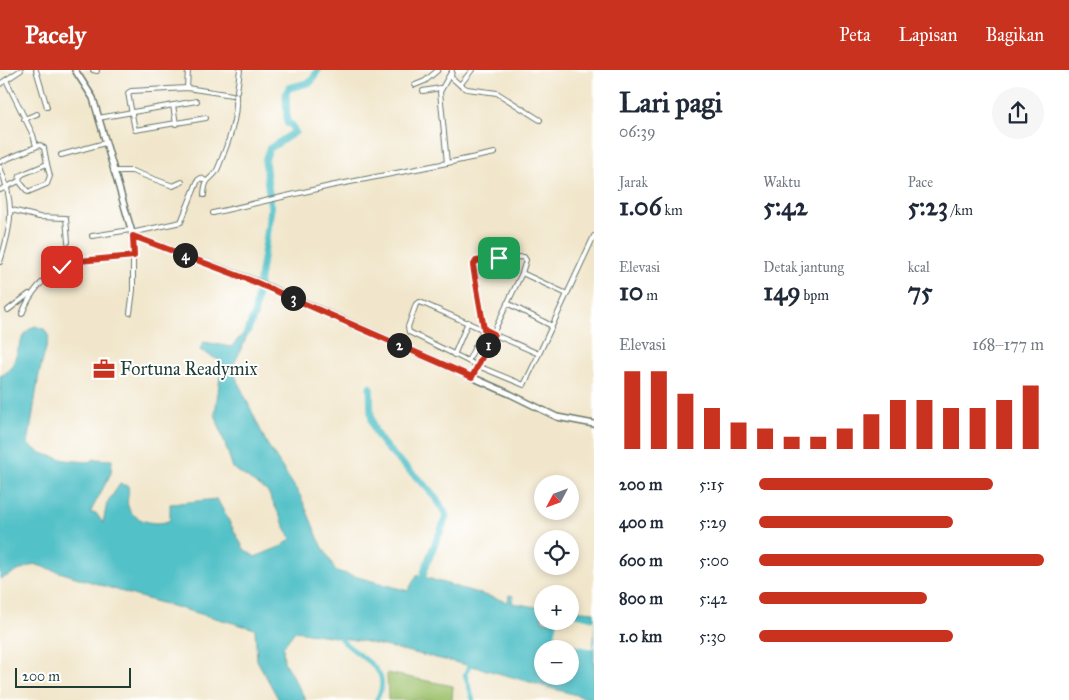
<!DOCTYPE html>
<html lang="id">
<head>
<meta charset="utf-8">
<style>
	body { margin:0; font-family:"IM FELL Great Primer",serif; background:#f6f6f7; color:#1f2937; height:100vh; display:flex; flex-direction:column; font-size:19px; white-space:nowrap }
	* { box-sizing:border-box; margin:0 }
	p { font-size:16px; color:#747a83 }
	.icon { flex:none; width:28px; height:28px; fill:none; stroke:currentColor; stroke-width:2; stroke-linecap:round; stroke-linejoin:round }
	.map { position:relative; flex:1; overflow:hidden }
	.drawer { display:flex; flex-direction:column; background:#fff; width:475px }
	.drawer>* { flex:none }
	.needle { width:32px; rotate:229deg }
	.fabs { position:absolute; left:534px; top:405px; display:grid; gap:10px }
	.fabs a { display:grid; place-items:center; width:45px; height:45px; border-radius:50%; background:#fff; box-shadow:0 2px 8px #0003; font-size:25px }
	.scale { position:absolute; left:15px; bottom:12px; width:116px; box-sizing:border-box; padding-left:5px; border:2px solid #1f3d34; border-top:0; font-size:14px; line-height:18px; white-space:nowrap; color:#1f3d34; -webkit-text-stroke:4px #fff; paint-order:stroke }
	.pin { position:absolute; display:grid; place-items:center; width:42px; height:42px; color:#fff; margin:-21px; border-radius:10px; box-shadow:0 2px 8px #0006 }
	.km { position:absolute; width:25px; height:25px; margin:-12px; border-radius:50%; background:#222; color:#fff; font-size:14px; line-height:25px; text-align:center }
	.round { display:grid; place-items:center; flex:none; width:52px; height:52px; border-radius:26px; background:#f6f6f7 }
	.overview { display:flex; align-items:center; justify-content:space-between; height:85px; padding:0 25px }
	h1 { font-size:28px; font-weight:700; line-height:38px }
	.metrics { display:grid; grid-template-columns:repeat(3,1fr); gap:8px; height:85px; padding:5px 25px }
	.metrics div { display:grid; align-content:center }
	.metrics b { font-size:25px; font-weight:700 }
	.metrics small { font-size:14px; font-weight:400 }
	.metrics p { font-size:14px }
	.chart { height:140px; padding:10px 25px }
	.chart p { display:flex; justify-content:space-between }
	.chart svg { width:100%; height:90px; margin-top:5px; stroke:#c8321e; stroke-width:6 }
	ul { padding:0 25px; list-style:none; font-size:16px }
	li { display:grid; grid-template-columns:80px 60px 1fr; align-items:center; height:38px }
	li i { height:12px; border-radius:6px; background:#c8321e }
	header { display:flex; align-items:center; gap:30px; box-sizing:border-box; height:70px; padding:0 25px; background:#c8321e; color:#fff }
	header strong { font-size:24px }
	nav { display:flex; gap:28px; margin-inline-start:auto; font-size:18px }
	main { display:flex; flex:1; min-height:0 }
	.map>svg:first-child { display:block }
	.green { fill:#9dc16b; stroke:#5e7f50 }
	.water { fill:#53c1c8; stroke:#397f7e; fill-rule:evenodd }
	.pier { fill:#f1e6cb }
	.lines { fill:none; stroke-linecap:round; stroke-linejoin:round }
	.canal { stroke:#53c1c8; stroke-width:4.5 }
	.river { stroke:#53c1c8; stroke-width:7 }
	.minor-casing { stroke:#687869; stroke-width:6 }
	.tertiary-casing { stroke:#687869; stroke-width:8 }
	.minor { stroke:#fff; stroke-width:4 }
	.tertiary { stroke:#fff; stroke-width:5 }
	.route-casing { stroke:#fff; stroke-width:10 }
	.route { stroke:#c8321e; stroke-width:6 }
	.labels { text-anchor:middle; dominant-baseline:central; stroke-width:4; stroke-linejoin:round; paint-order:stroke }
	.poi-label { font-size:18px; fill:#1f3d34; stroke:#fff; text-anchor:start }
</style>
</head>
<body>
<header>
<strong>Pacely</strong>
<nav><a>Peta</a><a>Lapisan</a><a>Bagikan</a></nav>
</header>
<main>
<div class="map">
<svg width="594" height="630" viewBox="0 0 594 630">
	<rect width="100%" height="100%" fill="#fff"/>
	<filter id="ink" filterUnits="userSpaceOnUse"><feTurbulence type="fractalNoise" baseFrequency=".02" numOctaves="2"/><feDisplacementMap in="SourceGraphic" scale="10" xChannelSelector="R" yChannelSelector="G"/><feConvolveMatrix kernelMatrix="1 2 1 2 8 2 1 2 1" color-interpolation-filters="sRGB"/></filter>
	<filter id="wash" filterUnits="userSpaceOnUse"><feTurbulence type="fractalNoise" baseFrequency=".0096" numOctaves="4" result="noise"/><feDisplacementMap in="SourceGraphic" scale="20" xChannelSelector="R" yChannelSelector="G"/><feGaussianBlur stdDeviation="1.12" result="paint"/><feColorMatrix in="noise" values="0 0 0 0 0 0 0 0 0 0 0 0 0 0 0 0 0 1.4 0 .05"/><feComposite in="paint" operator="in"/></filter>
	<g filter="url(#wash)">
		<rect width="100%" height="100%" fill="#f1e6cb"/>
		<path class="green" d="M387 603 453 616 452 630H388Z"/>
		<path class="water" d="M35 256 44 259 49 267 39 304 28 375 41 383 65 390 89 392 95 389 112 390 111 403 90 443H96L103 453 107 433 120 414 128 416C130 423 126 430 128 436 132 451 157 457 170 450V434L217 429 244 479 255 487 282 476 291 469 268 422 233 398 215 344 222 292 200 280 204 272 231 277 245 262H247C246 274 236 287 232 299L267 374 301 427 319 470 336 501 408 521 417 505 508 532 509 525 513 526 512 533 542 538V551H570V540L594 542V630L480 598 362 571 295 561 283 577 284 592 306 630H279L257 590 255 559 136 526 34 494 0 509V306C21 299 14 264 35 256ZM542 579H570V606H542Z"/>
		<path class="pier" d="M570 545 594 551 593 579 554 571 558 551H570Z"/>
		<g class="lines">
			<g class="canal">
				<path d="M340 568C355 587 397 598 376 630"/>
				<path d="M470 595 465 604 473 630"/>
			</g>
			<g class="river">
				<path d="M247 262 254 246 271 139 265 91 269 79 295 62 292 55 287 53 286 23 289 18 311 12 318 0"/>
				<path d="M370 317C371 331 369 349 376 363 393 393 434 414 446 446 440 467 428 485 423 506"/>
			</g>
		</g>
	</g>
	<g filter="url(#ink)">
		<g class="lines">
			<g class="minor-casing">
				<g id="minor">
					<path d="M36 0 47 37"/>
					<path d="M93 0 97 1"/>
					<path d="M452 0 451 7 460 15 472 0"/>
					<path d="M450 4 440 22 447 93 495 83"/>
					<path d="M6 10 33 65 36 76"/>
					<path d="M0 14 21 0"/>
					<path d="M415 15 425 11 438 0"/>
					<path d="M460 15 467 19 497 23 540 50"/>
					<path d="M187 18 188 0"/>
					<path d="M237 21 240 0"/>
					<path d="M423 21 440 18"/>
					<path d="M173 35 176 54"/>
					<path d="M98 48 197 31"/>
					<path d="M206 48 135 60 128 23 131 21 187 18 232 25"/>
					<path d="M24 49 37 44"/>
					<path d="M61 85 105 73"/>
					<path d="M0 92 40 75 44 78 47 94 23 104 20 106 19 111 0 120"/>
					<path d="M0 97C15 135 12 154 0 192"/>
					<path d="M113 101H132L173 116 182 112"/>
					<path d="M19 111 28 122 47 114 50 106 47 94"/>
					<path d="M204 125C205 104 213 111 218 98 227 76 238 49 236 25"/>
					<path d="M12 140 39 147 66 148 68 172"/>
					<path d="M213 143 330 116 447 93"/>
					<path d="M131 163 181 152 198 110 201 108 206 111"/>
					<path d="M92 166 130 160"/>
					<path d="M522 203 567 224"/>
					<path d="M420 232 539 284 524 315 478 296 409 262 408 257 416 234Z"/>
					<path d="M507 233 552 256"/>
					<path d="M8 240 29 224"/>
					<path d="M130 243 133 220V166"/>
					<path d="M22 244C43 190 84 191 134 186"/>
					<path d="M539 284 594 166"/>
					<path d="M454 285 468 252"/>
					<path d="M468 291 484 259 474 193 499 188 524 187 526 190 522 203 472 307"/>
				</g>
			</g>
			<g class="tertiary-casing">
				<path id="tertiary" d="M75 0 93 28 133 166 255 211 510 324 557 347 594 354"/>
			</g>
			<use href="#minor" class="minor"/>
			<use href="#tertiary" class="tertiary"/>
		</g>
	</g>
	<g class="lines" filter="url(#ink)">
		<g class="route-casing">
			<path id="route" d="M62 197 79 191 134 186 133 166 255 212 472 307 494 264 484 259 473 196 476 191 499 188"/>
		</g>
		<use href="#route" class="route"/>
	</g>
	<defs>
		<g id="office-bare" transform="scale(1.725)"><path d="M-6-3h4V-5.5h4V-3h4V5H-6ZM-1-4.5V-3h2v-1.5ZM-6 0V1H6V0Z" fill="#c8321e" stroke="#fff" stroke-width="2.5" paint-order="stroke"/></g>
	</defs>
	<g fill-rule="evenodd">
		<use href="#office-bare" x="104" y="299"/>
	</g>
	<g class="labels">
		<g class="poi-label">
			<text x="120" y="299">Fortuna Readymix</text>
		</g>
	</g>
</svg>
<div class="fabs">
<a><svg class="needle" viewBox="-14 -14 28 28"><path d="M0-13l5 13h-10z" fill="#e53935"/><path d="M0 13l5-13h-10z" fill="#747a83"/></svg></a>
<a><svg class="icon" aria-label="locate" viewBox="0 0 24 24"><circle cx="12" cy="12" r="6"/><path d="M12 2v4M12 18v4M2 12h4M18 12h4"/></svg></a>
<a>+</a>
<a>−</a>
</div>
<div class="scale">200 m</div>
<div class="pin" style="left:499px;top:188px;background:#1e9e55"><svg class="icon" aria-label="arrive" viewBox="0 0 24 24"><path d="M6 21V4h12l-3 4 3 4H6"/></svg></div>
<div class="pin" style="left:62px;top:197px;background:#d93025"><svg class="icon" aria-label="check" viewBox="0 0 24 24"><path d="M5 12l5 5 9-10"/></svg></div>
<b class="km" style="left:488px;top:275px">1</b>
<b class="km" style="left:399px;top:275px">2</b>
<b class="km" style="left:293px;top:228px">3</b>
<b class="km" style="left:185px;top:185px">4</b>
</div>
<section class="drawer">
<div class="overview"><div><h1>Lari pagi</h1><p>06:39</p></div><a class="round"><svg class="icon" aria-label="share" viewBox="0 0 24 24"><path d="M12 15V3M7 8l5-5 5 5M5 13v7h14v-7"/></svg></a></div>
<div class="metrics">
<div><p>Jarak</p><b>1.06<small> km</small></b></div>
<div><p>Waktu</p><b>5:42</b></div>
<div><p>Pace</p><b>5:23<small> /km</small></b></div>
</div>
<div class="metrics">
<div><p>Elevasi</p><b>10<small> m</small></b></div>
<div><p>Detak jantung</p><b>149<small> bpm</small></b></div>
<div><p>kcal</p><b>75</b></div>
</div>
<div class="chart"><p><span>Elevasi</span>168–177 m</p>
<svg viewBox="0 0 160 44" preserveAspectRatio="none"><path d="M5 44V6M15 44V6M25 44V17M35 44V24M45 44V31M55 44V34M65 44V38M75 44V38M85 44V34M95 44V27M105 44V20M115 44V20M125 44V24M135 44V24M145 44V20M155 44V13"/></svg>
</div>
<ul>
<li><b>200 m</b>5:15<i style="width:82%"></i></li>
<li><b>400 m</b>5:29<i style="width:68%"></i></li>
<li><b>600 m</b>5:00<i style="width:100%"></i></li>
<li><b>800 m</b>5:42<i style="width:59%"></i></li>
<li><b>1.0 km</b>5:30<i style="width:68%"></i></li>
</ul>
</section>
</main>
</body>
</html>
